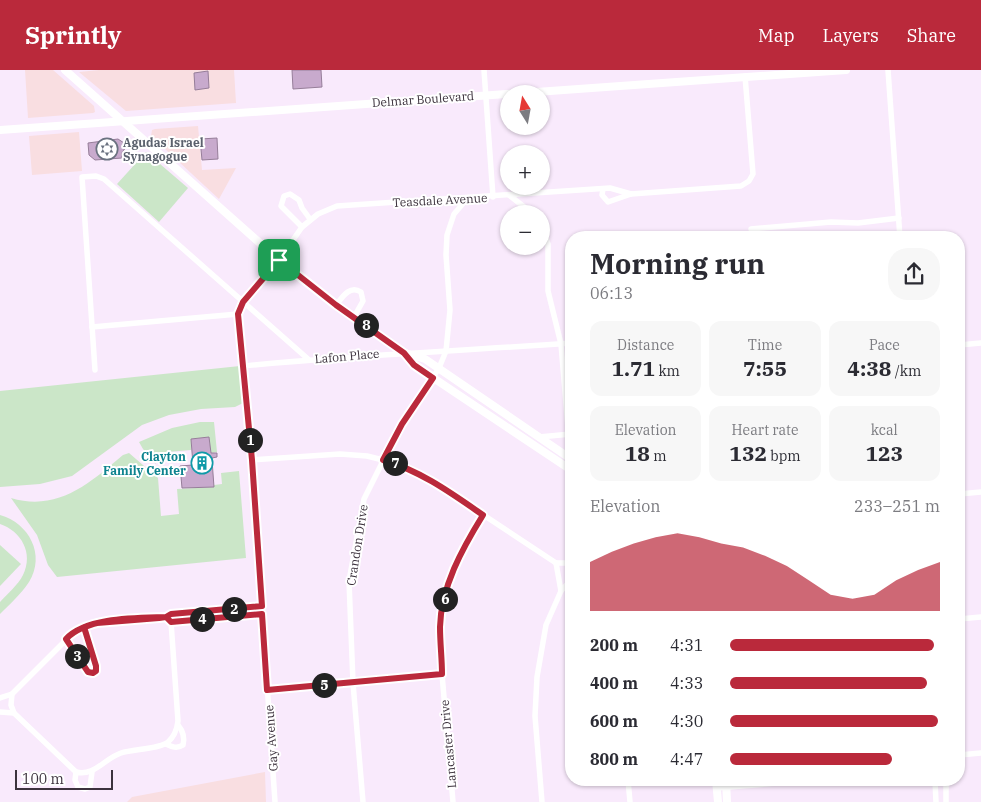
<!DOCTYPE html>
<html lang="en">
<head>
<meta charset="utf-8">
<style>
	body { margin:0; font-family:"IBM Plex Serif",serif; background:#f7f7f7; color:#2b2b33; height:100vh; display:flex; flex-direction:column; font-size:19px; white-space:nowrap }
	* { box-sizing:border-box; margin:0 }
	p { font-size:16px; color:#7c7c81 }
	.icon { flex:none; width:28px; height:28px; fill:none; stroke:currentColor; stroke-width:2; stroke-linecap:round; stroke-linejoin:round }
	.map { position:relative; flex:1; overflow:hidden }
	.drawer { position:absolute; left:565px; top:161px; width:400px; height:555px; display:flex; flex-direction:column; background:#fff; border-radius:20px; box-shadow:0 1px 4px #0004 }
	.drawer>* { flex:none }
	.needle { width:32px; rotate:349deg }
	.fabs { position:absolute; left:500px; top:15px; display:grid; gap:10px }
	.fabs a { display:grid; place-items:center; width:50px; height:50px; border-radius:50%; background:#fff; box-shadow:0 1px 4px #0004; font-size:25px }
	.scale { position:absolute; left:15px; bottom:12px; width:98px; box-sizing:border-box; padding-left:5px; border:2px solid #3c323d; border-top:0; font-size:14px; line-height:18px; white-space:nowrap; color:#3c323d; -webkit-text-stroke:4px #fff; paint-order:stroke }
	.pin { position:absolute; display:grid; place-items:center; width:42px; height:42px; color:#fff; margin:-21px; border-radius:10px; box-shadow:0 2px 8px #0006 }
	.km { position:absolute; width:25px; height:25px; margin:-12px; border-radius:50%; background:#222; color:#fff; font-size:14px; line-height:25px; text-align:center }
	.round { display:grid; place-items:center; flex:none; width:52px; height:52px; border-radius:20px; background:#f7f7f7 }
	.head { display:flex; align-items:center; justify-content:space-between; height:85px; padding:0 25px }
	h1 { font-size:28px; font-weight:800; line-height:38px }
	.figures { display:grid; grid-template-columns:repeat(3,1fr); gap:8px; height:85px; padding:5px 25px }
	.figures div { display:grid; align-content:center; border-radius:12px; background:#f7f7f7; text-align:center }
	.figures b { font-size:21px; font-weight:800 }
	.figures small { font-size:14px; font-weight:400 }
	.figures p { font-size:14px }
	.chart { height:140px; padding:10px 25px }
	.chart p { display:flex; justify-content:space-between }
	.chart svg { width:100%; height:90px; margin-top:5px; fill:#ba293b; opacity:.7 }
	ul { padding:0 25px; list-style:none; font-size:16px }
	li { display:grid; grid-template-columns:80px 60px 1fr; align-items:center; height:38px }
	li i { height:12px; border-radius:6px; background:#ba293b }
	header { display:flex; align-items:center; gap:30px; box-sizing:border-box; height:70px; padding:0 25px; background:#ba293b; color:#fff }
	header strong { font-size:24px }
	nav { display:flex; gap:28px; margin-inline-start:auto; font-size:18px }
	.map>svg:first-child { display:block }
	.commercial { fill:#f9dee1 }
	.green { fill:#cbe6c8 }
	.building { fill:#c8aacd; stroke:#967e99 }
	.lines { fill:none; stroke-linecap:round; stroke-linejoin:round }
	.street { stroke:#fff; stroke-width:5.5 }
	.secondary { stroke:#fff; stroke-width:8 }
	.route-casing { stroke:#fff; stroke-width:10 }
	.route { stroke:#ba293b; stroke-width:6 }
	.labels { text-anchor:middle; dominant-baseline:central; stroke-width:4; stroke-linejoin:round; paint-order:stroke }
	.street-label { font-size:12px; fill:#3c323d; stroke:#fff }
	.worship-label { font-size:12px; font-weight:bold; fill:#5b616d; stroke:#fff; text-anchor:start }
	.culture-label { font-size:12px; font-weight:bold; fill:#0d838f; stroke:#fff; text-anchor:end }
</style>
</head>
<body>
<header>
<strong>Sprintly</strong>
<nav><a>Map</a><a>Layers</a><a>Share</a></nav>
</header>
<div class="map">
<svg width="981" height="732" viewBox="0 0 981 732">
	<rect width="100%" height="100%" fill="#f9eafc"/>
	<g class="commercial">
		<path d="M25 0H53L94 36 95 42 93 43 28 48Z"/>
		<path d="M99 0H234L236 33 126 41 79 2Z"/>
		<path d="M198 56 202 100 236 98 219 129 151 66 152 60 155 59Z"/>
		<path d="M79 62 82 101 32 105 29 66Z"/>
		<path d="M265 702 266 732H127L132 727Z"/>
	</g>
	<g class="green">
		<path d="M146 82 188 118 159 152 117 114Z"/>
		<path d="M240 296 243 333 235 337 201 339 169 345 142 355 72 406 40 414 0 417V321Z"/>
		<path d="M200 352H214L217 382 211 383 209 367 191 369V380L156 383V394L143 379 139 372 172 358Z"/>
		<path d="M129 383 158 408 161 446 179 444 177 419 214 417V415L222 414 221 403 239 401 246 488 57 507 48 495 37 465 11 428C58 442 90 413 123 385Z"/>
		<path d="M0 445C29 453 46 485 29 512 21 524 10 534 0 544V532C8 523 18 515 23 505 34 483 21 461 0 454Z"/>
		<path d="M0 475 21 494 0 516Z"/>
	</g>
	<g class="building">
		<path d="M292 0H321L322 17 293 19Z"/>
		<path d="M208 1 209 18 195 20 194 3Z"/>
		<path d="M217 68 218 89 202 90 200 69Z"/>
		<path d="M118 69 127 75 122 83V88L95 90 89 85 88 73Z"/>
		<path d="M209 367 211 383H217V387L212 388V390L214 417 182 418 180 396 193 395 191 369Z"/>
	</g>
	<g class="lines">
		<g class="street">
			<path d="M484 0 493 127"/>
			<path d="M888 0 900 168"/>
			<path d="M603 119 602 125 608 132 631 124"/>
			<path d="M509 125 533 144"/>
			<path d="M541 155 548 174V221L561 274 571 394"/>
			<path d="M302 157 281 136 284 126 290 124 299 130 302 138 310 149"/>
			<path d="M751 159 831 152 858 153 899 148"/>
			<path d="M336 235C343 226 350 215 361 222L363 231 354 247"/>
			<path d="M238 244 252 390 275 732"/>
			<path d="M92 257 238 244 243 233 279 190 302 157 318 144 337 136 610 118 631 124 741 116 749 111 753 104 745 6"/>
			<path d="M959 275 981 273"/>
			<path d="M243 296C352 285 462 281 571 273"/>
			<path d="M95 300 82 107 96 106 104 109 308 289"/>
			<path d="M539 367 571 364"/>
			<path d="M252 390 340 384 367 386 395 393 426 407 556 493H571"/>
			<path d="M959 424 981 422"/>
			<path d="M561 521 571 510"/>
			<path d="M959 549 981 547"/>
			<path d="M169 550 171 552 262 544"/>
			<path d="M171 552 178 651C177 659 174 667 168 672 160 679 133 679 121 683 105 688 94 707 76 702L14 643 11 635 12 624 75 561 97 553 166 547 171 544 262 536"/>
			<path d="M66 569 88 602 93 603 96 601V596L84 557"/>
			<path d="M267 620 442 604"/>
			<path d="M0 628 12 624"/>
			<path d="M0 642 14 643"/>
			<path d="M166 674C172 677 177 679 183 675 185 667 183 661 178 655"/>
			<path d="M959 685 981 683"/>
			<path d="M76 702 75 710 78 717 85 719 90 717 92 702"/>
			<path d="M628 710 630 732"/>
			<path d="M935 710 936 732"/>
			<path d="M946 710V732"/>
			<path d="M717 718 814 710"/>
			<path d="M363 732 353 613 349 511 364 429 396 365 439 298 446 281 450 240 446 185 447 165 454 144 467 129"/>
			<path d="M453 732 442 604 440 556 445 530 457 489 483 445"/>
			<path d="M542 732 535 646 537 607 546 555 561 521 556 493"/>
		</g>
		<g class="secondary">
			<path d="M65 0 279 190 336 235 405 283 414 295 571 400"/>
			<path d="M0 60 846 0"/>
			<path d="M405 283 425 289 571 389"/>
			<path d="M716 710 718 732"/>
			<path d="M726 710 727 732"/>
		</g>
	</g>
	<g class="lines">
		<g class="route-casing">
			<path id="route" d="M279 190 243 232 238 244 252 390 262 536 171 544 166 547C137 548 86 547 66 569L88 602 93 603 96 601V596L84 557 97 553 159 548 166 547 171 552 262 544 267 620 442 604C442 589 440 573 440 557 441 517 462 479 483 445 451 423 421 401 383 390L402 354 433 308 414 295 404 283 336 235 279 190"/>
		</g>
		<use href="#route" class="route"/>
	</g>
	<defs>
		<g id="synagogue-ring" transform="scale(1.125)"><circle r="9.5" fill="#fff" stroke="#6b7280" stroke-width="1.5"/><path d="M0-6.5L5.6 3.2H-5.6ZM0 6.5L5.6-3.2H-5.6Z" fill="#6b7280"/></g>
		<g id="building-ring" transform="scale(1.125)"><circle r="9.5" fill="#fff" stroke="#0f9aa8" stroke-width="1.5"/><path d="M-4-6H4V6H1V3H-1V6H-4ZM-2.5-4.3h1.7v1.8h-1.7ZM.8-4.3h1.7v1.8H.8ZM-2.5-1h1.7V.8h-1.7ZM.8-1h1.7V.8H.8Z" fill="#0f9aa8"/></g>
	</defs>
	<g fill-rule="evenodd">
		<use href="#synagogue-ring" x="107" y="79"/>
		<use href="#building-ring" x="202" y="393"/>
	</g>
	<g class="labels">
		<g class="street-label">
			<text transform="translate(423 29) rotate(-4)">Delmar Boulevard</text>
			<text transform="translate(440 130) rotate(-3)">Teasdale Avenue</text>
			<text transform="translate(347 286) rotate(-5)">Lafon Place</text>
			<text transform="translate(357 475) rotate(-81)">Crandon Drive</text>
			<text transform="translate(271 668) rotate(-94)">Gay Avenue</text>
			<text transform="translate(448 674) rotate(-95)">Lancaster Drive</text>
		</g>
		<g class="worship-label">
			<text x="123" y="72">Agudas Israel<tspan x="123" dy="14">Synagogue</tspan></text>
		</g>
		<g class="culture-label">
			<text x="186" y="386">Clayton<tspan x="186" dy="14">Family Center</tspan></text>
		</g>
	</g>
</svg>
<div class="fabs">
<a><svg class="needle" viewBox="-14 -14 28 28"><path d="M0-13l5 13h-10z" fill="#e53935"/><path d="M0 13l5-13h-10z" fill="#7c7c81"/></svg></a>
<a>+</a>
<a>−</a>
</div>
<div class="scale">100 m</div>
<div class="pin" style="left:279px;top:190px;background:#1e9e55"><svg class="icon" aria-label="arrive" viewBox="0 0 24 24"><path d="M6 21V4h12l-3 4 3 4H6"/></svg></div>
<b class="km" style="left:250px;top:370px">1</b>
<b class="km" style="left:234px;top:539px">2</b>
<b class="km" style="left:77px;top:586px">3</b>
<b class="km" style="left:202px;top:549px">4</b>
<b class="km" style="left:324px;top:615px">5</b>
<b class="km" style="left:445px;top:529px">6</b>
<b class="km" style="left:395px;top:393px">7</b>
<b class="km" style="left:366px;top:255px">8</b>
<section class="drawer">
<div class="head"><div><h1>Morning run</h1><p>06:13</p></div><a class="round"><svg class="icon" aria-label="share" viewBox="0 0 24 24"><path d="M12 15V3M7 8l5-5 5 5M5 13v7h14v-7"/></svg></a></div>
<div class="figures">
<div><p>Distance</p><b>1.71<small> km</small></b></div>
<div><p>Time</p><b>7:55</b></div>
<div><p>Pace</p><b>4:38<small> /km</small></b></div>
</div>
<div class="figures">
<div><p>Elevation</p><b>18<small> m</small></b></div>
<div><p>Heart rate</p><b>132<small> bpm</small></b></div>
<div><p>kcal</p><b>123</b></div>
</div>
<div class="chart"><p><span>Elevation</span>233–251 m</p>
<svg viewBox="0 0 160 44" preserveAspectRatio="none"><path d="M0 44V20L10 15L20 11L30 8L40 6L50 8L60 11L70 13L80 17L90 22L100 29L110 36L120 38L130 36L140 29L150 24L160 20V44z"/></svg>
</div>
<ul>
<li><b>200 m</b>4:31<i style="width:97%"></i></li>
<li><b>400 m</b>4:33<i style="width:94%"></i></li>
<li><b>600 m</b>4:30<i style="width:99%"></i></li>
<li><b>800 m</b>4:47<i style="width:77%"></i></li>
</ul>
</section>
</div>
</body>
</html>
